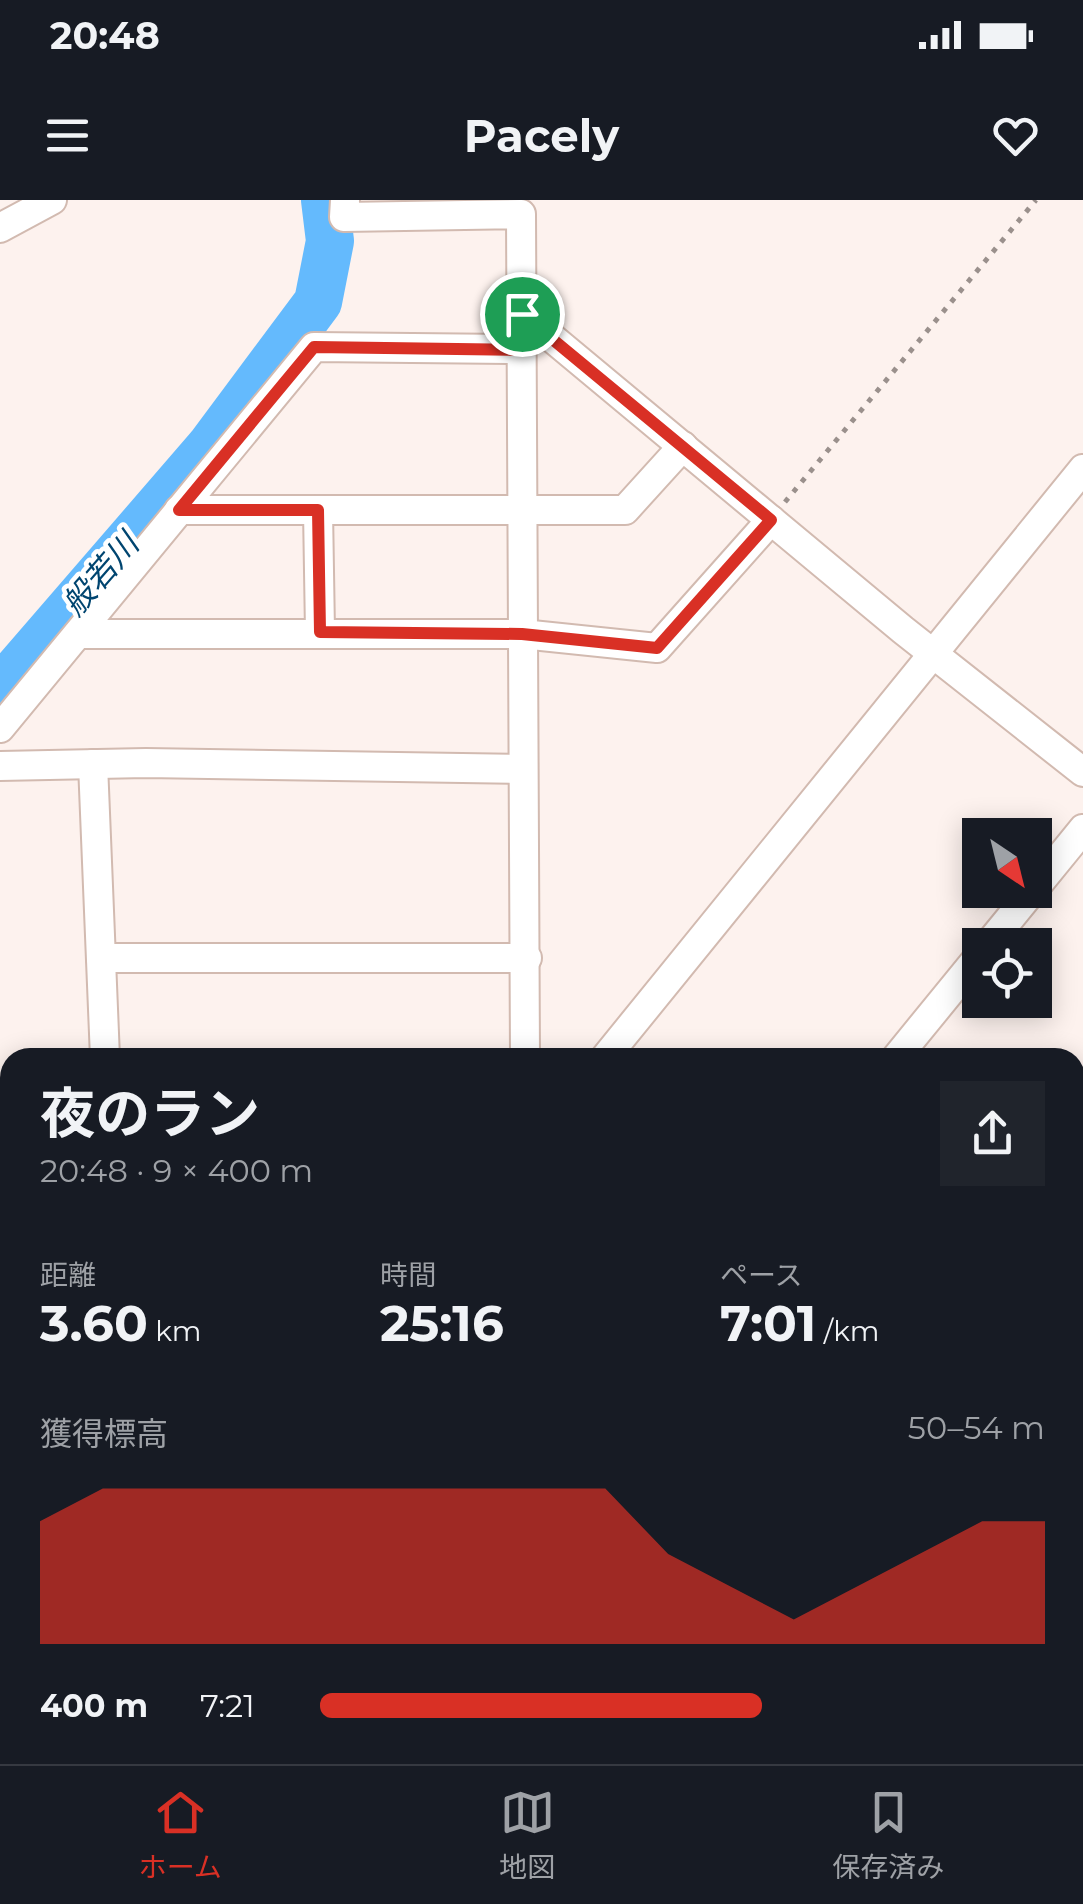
<!DOCTYPE html>
<html lang="ja">
<head>
<meta charset="utf-8">
<style>
	body { margin:0; font-family:Montserrat,"Noto Sans JP",sans-serif; background:#20242c; color:#f1f3f6; height:100vh; display:flex; flex-direction:column; font-size:38px; white-space:nowrap }
	* { box-sizing:border-box; margin:0 }
	p { font-size:32px; color:#9ea1a6 }
	.icon { flex:none; width:55px; height:55px; fill:none; stroke:currentColor; stroke-width:2; stroke-linecap:round; stroke-linejoin:round }
	.map { position:relative; flex:1; overflow:hidden }
	.panel { position:absolute; left:0px; top:848px; width:1085px; height:718px; display:flex; flex-direction:column; background:#171b24; border-radius:30px 30px 0 0; box-shadow:0 5px 25px #0003 }
	.panel>* { flex:none }
	.needle { width:65px; rotate:145deg }
	.controls { position:absolute; left:962px; top:618px; display:grid; gap:20px }
	.controls a { display:grid; place-items:center; width:90px; height:90px; border-radius:0px; background:#171b24; box-shadow:0 5px 25px #0003; font-size:50px }
	.pin { position:absolute; display:grid; place-items:center; width:85px; height:85px; color:#fff; margin:-42px; border:5px solid #fff; border-radius:50%; box-shadow:0 2px 10px #0007 }
	.round { display:grid; place-items:center; flex:none; width:105px; height:105px; border-radius:0px; background:#20242c }
	.summary { display:flex; align-items:center; justify-content:space-between; height:170px; padding:0 40px }
	h1 { font-size:55px; font-weight:700; line-height:75px }
	.figures { display:grid; grid-template-columns:repeat(3,1fr); gap:15px; height:170px; padding:10px 40px }
	.figures div { display:grid; align-content:center }
	.figures b { font-size:50px; font-weight:700 }
	.figures small { font-size:28px; font-weight:400 }
	.figures p { font-size:28px }
	.chart { height:280px; padding:20px 40px }
	.chart p { display:flex; justify-content:space-between }
	.chart svg { width:100%; height:180px; margin-top:10px; fill:#d93025; opacity:.7 }
	ul { padding:0 40px; list-style:none; font-size:32px }
	li { display:grid; grid-template-columns:160px 120px 1fr; align-items:center; height:75px }
	li i { height:25px; border-radius:12px; background:#d93025 }
	.status { display:flex; justify-content:space-between; align-items:center; height:70px; padding:0 50px; background:#171b24; direction:ltr }
	.status svg { height:28px; fill:currentColor }
	header { display:flex; justify-content:space-between; align-items:center; height:130px; padding:0 40px; background:#171b24; font-size:45px; font-weight:700 }
	.tabs { display:flex; justify-content:space-around; align-items:center; height:140px; border-top:2px solid #363941; background:#171b24; font-size:28px; color:#9ea1a6 }
	.tabs a { display:grid; justify-items:center; gap:5px }
	.tabs .current { color:#d93025 }
	.map>svg:first-child { display:block }
	.lines { fill:none; stroke-linecap:round; stroke-linejoin:round }
	.river { stroke:#64bafd; stroke-width:48 }
	.street-casing { stroke:#d2bab0; stroke-width:32 }
	.path { stroke:#9a908c; stroke-width:5; stroke-dasharray:5 8; stroke-linecap:butt }
	.street { stroke:#fff; stroke-width:28 }
	.route-casing { stroke:#fff; stroke-width:20 }
	.route { stroke:#d93025; stroke-width:12 }
	.labels { text-anchor:middle; dominant-baseline:central; stroke-width:9; stroke-linejoin:round; paint-order:stroke }
	.water-label { font-size:32px; font-style:italic; fill:#004570; stroke:#fff }
</style>
</head>
<body>
<div class="status"><b>20:48</b><svg viewBox="0 0 49 12"><path d="M0 12V9h3v3zM5 12V6h3v6zM10 12V3h3v9zM15 12V0h3v12zM26 1h20v11H26zM47 4h2v5h-2z"/></svg></div>
<header><svg class="icon" aria-label="menu" viewBox="0 0 24 24"><path d="M4 6h16M4 12h16M4 18h16"/></svg>Pacely<svg class="icon" aria-label="heart" viewBox="0 0 24 24"><path d="M12 20l-8-8c-3-5 5-10 8-4 3-6 11-1 8 4z"/></svg></header>
<div class="map">
<svg width="1083" height="1564" viewBox="0 0 1083 1564">
	<rect width="100%" height="100%" fill="#fdf2ee"/>
	<g class="lines">
		<g class="river">
			<path d="M0 490 210 247 318 102 330 41 325 0"/>
			<path d="M0 1433 6 1564"/>
		</g>
		<g class="street-casing">
			<g id="street">
				<path d="M345 0 344 17 521 14 525 858"/>
				<path d="M0 28 52 0"/>
				<path d="M522 113 903 430 1083 572"/>
				<path d="M179 310H625L683 246"/>
				<path d="M318 310 320 432"/>
				<path d="M79 434H522L657 448 771 320"/>
				<path d="M0 528 314 147 522 149"/>
				<path d="M93 564 105 858"/>
				<path d="M0 566 146 563 523 569"/>
				<path d="M1035 688 1083 629"/>
				<path d="M988 745 1033 690"/>
				<path d="M101 758H527"/>
				<path d="M605 858 1083 269"/>
				<path d="M896 858 980 755"/>
				<path d="M0 955H10"/>
				<path d="M1075 1001 1083 992"/>
				<path d="M0 1104H10"/>
				<path d="M0 1248H10"/>
				<path d="M1075 1395 1083 1401"/>
				<path d="M1075 1427 1083 1417"/>
				<path d="M157 1555 158 1564"/>
				<path d="M527 1555V1564"/>
				<path d="M866 1555 876 1564"/>
				<path d="M562 1564 570 1555"/>
				<path d="M965 1564 972 1555"/>
			</g>
		</g>
		<path class="path" d="M785 302 1036 0"/>
		<use href="#street" class="street"/>
	</g>
	<g class="lines">
		<g class="route-casing">
			<path id="route" d="M522 114 771 320 657 448 522 434 320 432 318 310H179L314 147 522 150Z"/>
		</g>
		<use href="#route" class="route"/>
	</g>
	<g class="labels">
		<g class="water-label">
			<text transform="translate(100 374) rotate(-49)">般若川</text>
		</g>
	</g>
</svg>
<div class="controls">
<a><svg class="needle" viewBox="-14 -14 28 28"><path d="M0-13l5 13h-10z" fill="#e53935"/><path d="M0 13l5-13h-10z" fill="#9ea1a6"/></svg></a>
<a><svg class="icon" aria-label="locate" viewBox="0 0 24 24"><circle cx="12" cy="12" r="6"/><path d="M12 2v4M12 18v4M2 12h4M18 12h4"/></svg></a>
</div>
<div class="pin" style="left:522px;top:114px;background:#1e9e55"><svg class="icon" aria-label="arrive" viewBox="0 0 24 24"><path d="M6 21V4h12l-3 4 3 4H6"/></svg></div>
<section class="panel">
<div class="summary"><div><h1>夜のラン</h1><p>20:48 · 9 × 400 m</p></div><a class="round"><svg class="icon" aria-label="share" viewBox="0 0 24 24"><path d="M12 15V3M7 8l5-5 5 5M5 13v7h14v-7"/></svg></a></div>
<div class="figures">
<div><p>距離</p><b>3.60<small> km</small></b></div>
<div><p>時間</p><b>25:16</b></div>
<div><p>ペース</p><b>7:01<small> /km</small></b></div>
</div>
<div class="chart"><p><span>獲得標高</span>50–54 m</p>
<svg viewBox="0 0 160 44" preserveAspectRatio="none"><path d="M0 44V14L10 6L20 6L30 6L40 6L50 6L60 6L70 6L80 6L90 6L100 22L110 30L120 38L130 30L140 22L150 14L160 14V44z"/></svg>
</div>
<ul>
<li><b>400 m</b>7:21<i style="width:61%"></i></li>
</ul>
</section>
</div>
<nav class="tabs">
<a class="current"><svg class="icon" aria-label="home" viewBox="0 0 24 24"><path d="M3 11l9-7 9 7M6 9v11h12V9"/></svg>ホーム</a>
<a><svg class="icon" aria-label="map" viewBox="0 0 24 24"><path d="M3 6l6-2 6 2 6-2v14l-6 2-6-2-6 2zM9 4v14M15 6v14"/></svg>地図</a>
<a><svg class="icon" aria-label="saved" viewBox="0 0 24 24"><path d="M7 4h10v16l-5-4-5 4z"/></svg>保存済み</a>
</nav>
</body>
</html>
